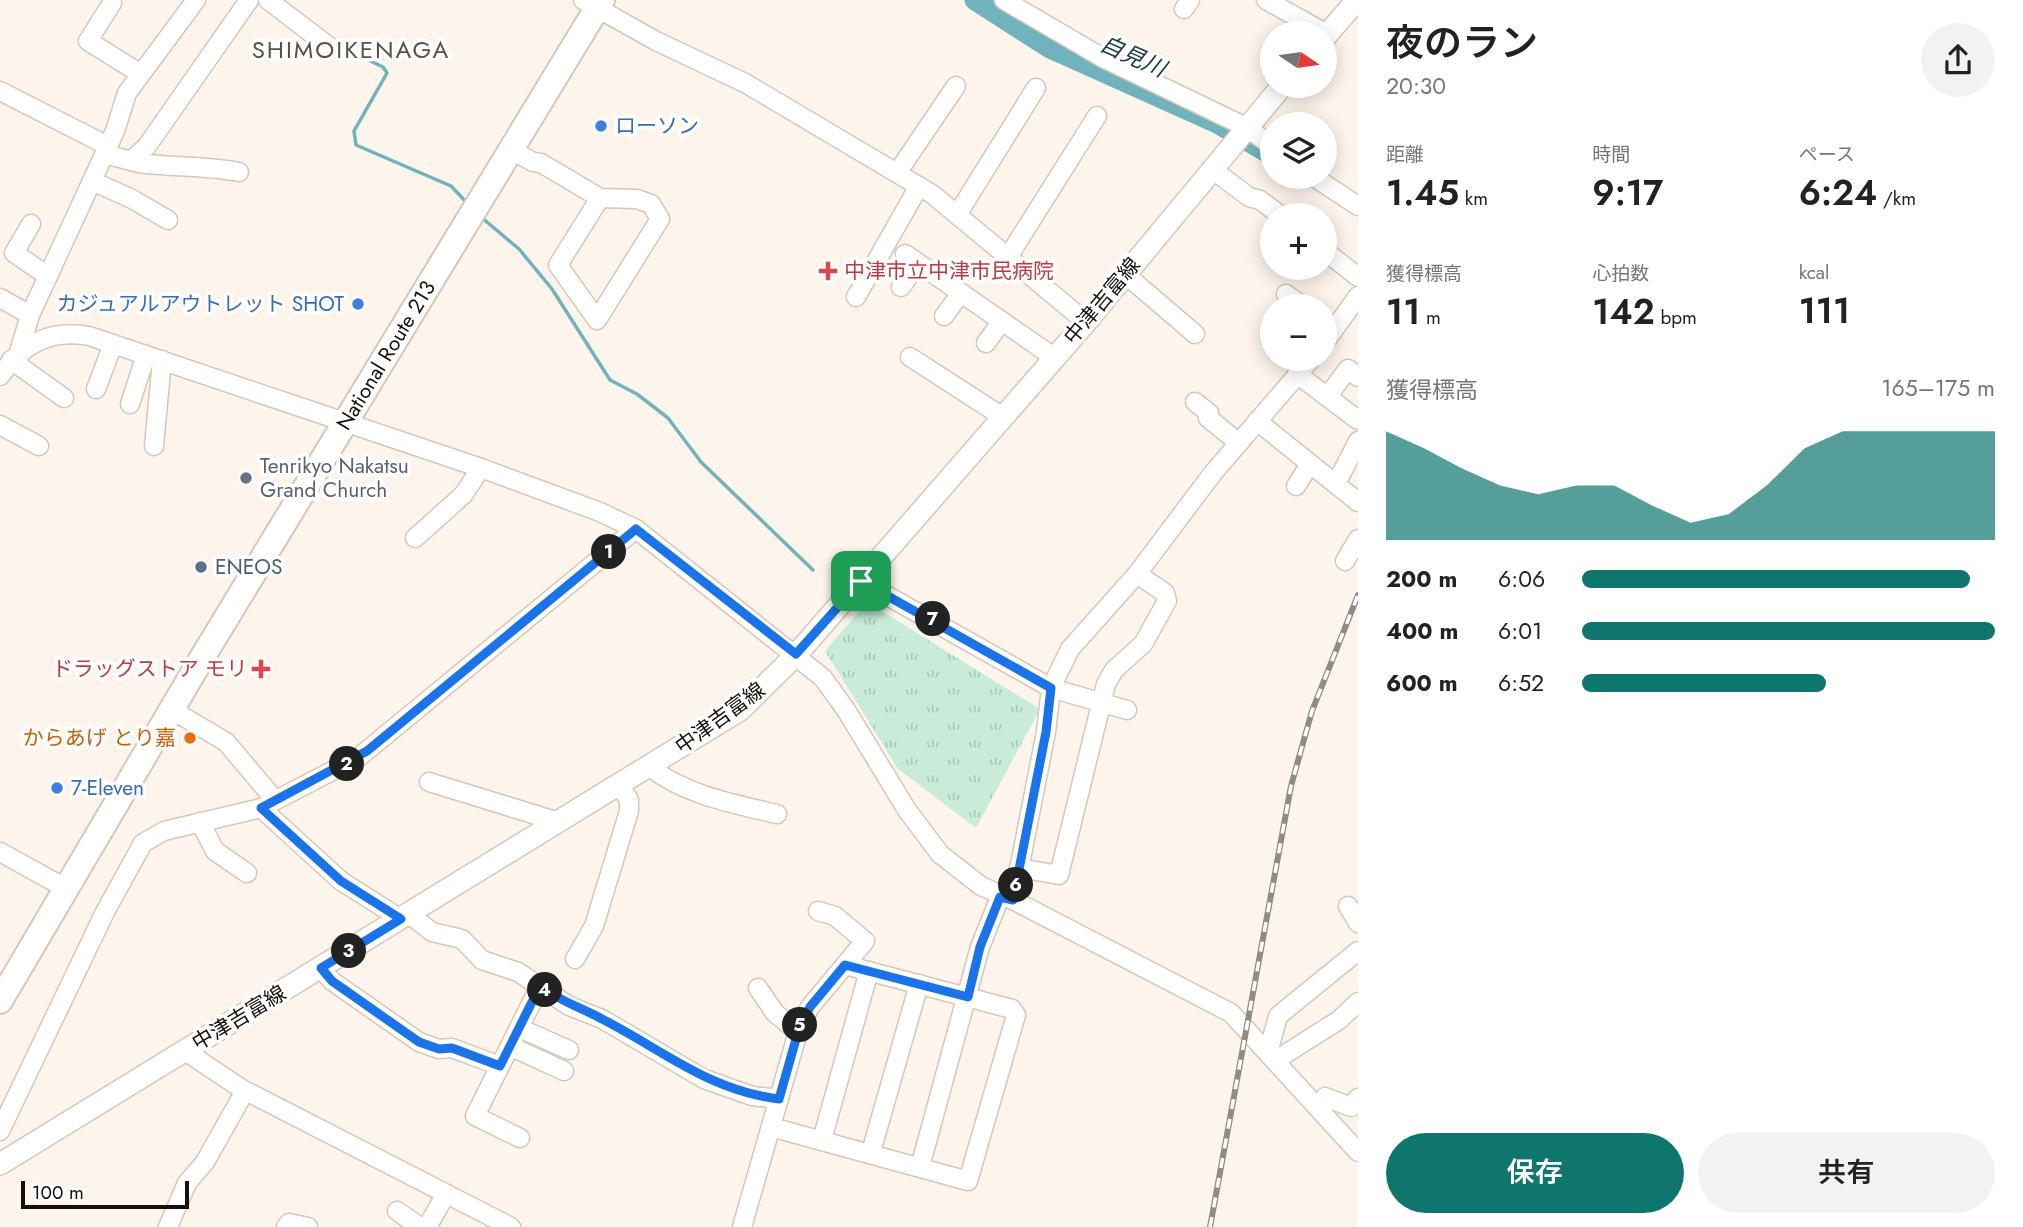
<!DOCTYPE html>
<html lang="ja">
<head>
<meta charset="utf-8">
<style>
	body { margin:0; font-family:Jost,"Noto Sans JP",sans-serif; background:#f2f2f2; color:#222; height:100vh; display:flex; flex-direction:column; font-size:26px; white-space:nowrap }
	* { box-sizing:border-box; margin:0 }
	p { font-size:23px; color:#767676 }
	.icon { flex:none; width:38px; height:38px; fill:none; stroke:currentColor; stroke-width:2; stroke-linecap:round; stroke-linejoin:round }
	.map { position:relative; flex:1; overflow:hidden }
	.panel { display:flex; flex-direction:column; background:#fff; width:665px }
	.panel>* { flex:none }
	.needle { width:46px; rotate:103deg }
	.controls { position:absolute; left:1260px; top:21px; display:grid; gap:14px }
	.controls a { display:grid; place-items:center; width:77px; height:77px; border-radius:50%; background:#fff; box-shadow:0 4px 18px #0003; font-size:35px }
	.scale { position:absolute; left:21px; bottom:18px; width:168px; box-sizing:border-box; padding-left:7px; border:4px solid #15100b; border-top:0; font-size:19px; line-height:24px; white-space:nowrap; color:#15100b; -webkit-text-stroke:5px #fff; paint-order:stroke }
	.pin { position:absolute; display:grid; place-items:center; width:60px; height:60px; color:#fff; margin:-30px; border-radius:14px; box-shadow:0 4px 10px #0006 }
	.km { position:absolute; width:35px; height:35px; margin:-18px; border-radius:50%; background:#222; color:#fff; font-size:19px; line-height:35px; text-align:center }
	.round { display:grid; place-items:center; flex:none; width:74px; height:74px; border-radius:37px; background:#f2f2f2 }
	.head { display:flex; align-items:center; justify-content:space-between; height:119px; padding:0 28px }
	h1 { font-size:38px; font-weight:600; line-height:52px }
	.stats { display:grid; grid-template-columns:repeat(3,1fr); gap:10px; height:119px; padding:7px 28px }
	.stats div { display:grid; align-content:center }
	.stats b { font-size:35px; font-weight:600 }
	.stats small { font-size:19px; font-weight:400 }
	.stats p { font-size:19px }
	.chart { height:196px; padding:14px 28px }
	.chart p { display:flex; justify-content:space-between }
	.chart svg { width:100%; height:126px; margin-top:7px; fill:#0f766e; opacity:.7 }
	.cta { display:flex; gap:14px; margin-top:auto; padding:14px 28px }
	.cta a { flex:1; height:80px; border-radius:42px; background:#0f766e; color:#fff; font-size:28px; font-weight:600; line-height:80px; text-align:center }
	.cta a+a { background:#f2f2f2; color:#222 }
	ul { padding:0 28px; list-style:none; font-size:23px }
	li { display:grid; grid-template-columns:112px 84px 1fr; align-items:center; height:52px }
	li i { height:18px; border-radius:9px; background:#0f766e }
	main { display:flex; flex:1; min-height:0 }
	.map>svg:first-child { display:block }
	.grass { fill:url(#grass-tufts) }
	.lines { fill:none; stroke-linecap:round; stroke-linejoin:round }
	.stream { stroke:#71b3bc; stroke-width:3.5 }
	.river { stroke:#71b3bc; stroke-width:21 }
	.minor-casing { stroke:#d5c7b9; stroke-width:21 }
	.major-casing { stroke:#d5c7b9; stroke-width:24 }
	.highway-casing { stroke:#d5c7b9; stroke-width:28 }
	.minor { stroke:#fff; stroke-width:18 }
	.major { stroke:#fff; stroke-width:21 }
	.highway { stroke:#fff; stroke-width:24 }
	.rail-casing { stroke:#928b84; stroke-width:6 }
	.rail { stroke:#fff; stroke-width:3.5; stroke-dasharray:10; stroke-linecap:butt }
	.route-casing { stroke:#fff; stroke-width:14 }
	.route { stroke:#1a73e8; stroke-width:9 }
	.shop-dot { fill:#3f7fe0; stroke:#fff; stroke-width:2.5 }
	.health-dot { fill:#e0444e; stroke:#fff; stroke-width:2.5 }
	.worship-dot { fill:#6b7280; stroke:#fff; stroke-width:2.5 }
	.service-dot { fill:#5c6f8a; stroke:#fff; stroke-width:2.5 }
	.food-dot { fill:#e8710a; stroke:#fff; stroke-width:2.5 }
	.labels { text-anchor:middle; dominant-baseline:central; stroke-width:7; stroke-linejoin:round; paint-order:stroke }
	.shop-label { font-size:21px; fill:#366cbe; stroke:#fff; text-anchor:start }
	.health-label { font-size:21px; fill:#be3a42; stroke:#fff; text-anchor:start }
	.street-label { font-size:21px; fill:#15100b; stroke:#fff }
	.worship-label { font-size:21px; fill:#5b616d; stroke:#fff; text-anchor:start }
	.service-label { font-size:21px; fill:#4e5e75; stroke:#fff; text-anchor:start }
	.food-label { font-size:21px; fill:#c56008; stroke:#fff; text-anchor:end }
	.water-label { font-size:23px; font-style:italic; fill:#193a3e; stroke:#fff }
	.quarter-label { font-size:24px; letter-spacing:2px; fill:#5c5044; stroke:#fff }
</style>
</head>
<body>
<main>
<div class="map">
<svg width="1358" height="1227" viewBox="0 0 1358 1227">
	<defs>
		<pattern id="grass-tufts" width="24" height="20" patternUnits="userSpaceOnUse" patternTransform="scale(1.75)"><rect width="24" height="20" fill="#c9ebd9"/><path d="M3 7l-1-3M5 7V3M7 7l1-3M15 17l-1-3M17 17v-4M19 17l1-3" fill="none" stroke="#acc8b9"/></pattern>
	</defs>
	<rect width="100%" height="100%" fill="#fdf4eb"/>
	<path class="grass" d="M867 602 1040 709 976 828 898 769 825 651Z"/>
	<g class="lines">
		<g class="stream">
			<path d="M337 45 383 67 387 73 354 131 356 145 451 186 468 204"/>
			<path d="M481 217 519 249 552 289 610 380 637 394 668 418 701 462 813 570"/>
		</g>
		<path class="river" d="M975 0 1050 48 1217 123 1272 155"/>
		<g class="minor-casing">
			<g id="minor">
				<path d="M268 0 331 48"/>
				<path d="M583 0 656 41 745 83 932 194 1086 322"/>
				<path d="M1004 0 1103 58 1246 127 1272 146"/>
				<path d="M1266 0 1327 34"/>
				<path d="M112 3 88 41 141 74"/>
				<path d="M1184 9 1190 0"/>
				<path d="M0 91 108 146"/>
				<path d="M511 150 533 162 541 163 600 198 637 199 651 204 660 219 597 320 558 265 600 198"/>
				<path d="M104 155C119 156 132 163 146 164 177 167 208 166 239 172"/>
				<path d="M132 160 147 146 249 0"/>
				<path d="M1212 169 1249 197 1260 200 1280 215"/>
				<path d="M897 173 956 86"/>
				<path d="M1314 177 1358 206"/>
				<path d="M92 181 132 199 168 220"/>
				<path d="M957 215 1036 88"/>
				<path d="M31 224 14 253 48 276"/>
				<path d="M1325 251 1358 277"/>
				<path d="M905 254 1055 358"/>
				<path d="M1008 257 1097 116"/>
				<path d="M1125 274 1195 334"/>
				<path d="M901 287 918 263"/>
				<path d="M1286 294 1302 306"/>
				<path d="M856 297 919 186"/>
				<path d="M0 298 30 315"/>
				<path d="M944 316 961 293"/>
				<path d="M1325 342 1358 296"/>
				<path d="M986 343 1002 321"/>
				<path d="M19 352 30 315 115 131 127 93 196 0"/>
				<path d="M910 357 1003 417"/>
				<path d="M11 360 64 398"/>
				<path d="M1297 374 1358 420"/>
				<path d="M0 376C23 344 49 329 89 336L481 468 600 512 636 529 823 678 846 710 907 810 940 854 981 886 1013 900 1231 1013 1358 1152"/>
				<path d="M96 389 113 344"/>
				<path d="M1327 397 1348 369 1358 377"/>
				<path d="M1195 402 1209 413 1208 418 1239 443"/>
				<path d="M130 404 146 355"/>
				<path d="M1257 421 1358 502"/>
				<path d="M0 425 39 446"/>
				<path d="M154 446 162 360"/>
				<path d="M1336 484 1358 441"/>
				<path d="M1296 486 1310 464"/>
				<path d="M415 538 463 495 481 468"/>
				<path d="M1345 561 1358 539"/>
				<path d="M861 581 1051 688 1070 649 1137 574 1213 473 1311 359"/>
				<path d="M172 710 226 742 275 800"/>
				<path d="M650 767C685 795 734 804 777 814"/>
				<path d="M429 782 559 822"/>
				<path d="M261 808 341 881 401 919"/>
				<path d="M200 822 215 851 247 873"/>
				<path d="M0 852 67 889"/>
				<path d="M1019 868 1059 875 1106 684 1114 670 1143 644 1167 601 1165 593 1137 574"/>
				<path d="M1013 900 1046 732 1051 688 1127 710"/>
				<path d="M1348 906 1358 923"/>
				<path d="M818 911 835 916 865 941 845 965"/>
				<path d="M409 914 432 932 462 939 482 960 518 972 569 1006 602 1019 704 1079 752 1096 779 1099"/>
				<path d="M575 959 594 926 629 811V800L620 786"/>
				<path d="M321 968 332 981 419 1042 439 1049 452 1048 500 1066"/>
				<path d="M758 988 775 1013 798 1032"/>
				<path d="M519 1028 569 1050"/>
				<path d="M510 1046 564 1071"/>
				<path d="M185 1051 242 1089 511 1227"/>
				<path d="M1268 1053 1278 1016 1358 951"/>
				<path d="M1276 1060 1339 1020 1358 1002"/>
				<path d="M1318 1106 1325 1097 1351 1107 1358 1098"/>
				<path d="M0 1131 105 912 143 843 164 831 261 808 359 757 636 529"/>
				<path d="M520 1138 475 1116 540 986"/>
				<path d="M822 1140 869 971"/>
				<path d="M871 1152 919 984"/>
				<path d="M920 1167 980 947 1000 897"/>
				<path d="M397 1211 420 1227"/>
				<path d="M168 1227 187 1183 205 1162 245 1091"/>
				<path d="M286 1227 289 1223 308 1227"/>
				<path d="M427 1227 446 1194"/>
				<path d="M742 1227 800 1025 810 1007 845 965 1012 1009 1016 1015 968 1181 771 1127"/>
			</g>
		</g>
		<g class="major-casing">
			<g id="major">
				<path d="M1325 37 1357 0"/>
				<path d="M0 1164 740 710 796 655 1086 322 1282 86"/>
			</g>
		</g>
		<g class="highway-casing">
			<g id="highway">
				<path id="s1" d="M0 1001 202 658 602 0"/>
			</g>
		</g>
		<use href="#minor" class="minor"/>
		<use href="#major" class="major"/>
		<use href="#highway" class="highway"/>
		<g class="rail-casing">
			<path id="rail" d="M1210 1227 1291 786 1312 711 1358 595"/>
		</g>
		<use href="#rail" class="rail"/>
	</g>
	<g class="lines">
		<g class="route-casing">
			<path id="route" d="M636 529 796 654 861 581 1051 688 1046 732 1013 900 1000 897 980 947 968 997 845 965 810 1007 800 1025 779 1099C708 1090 663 1050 602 1019 580 1007 561 1002 540 986L500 1066 452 1048 439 1049 419 1042 332 981 321 968 401 919 341 881 261 808 367 751Z"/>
		</g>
		<use href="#route" class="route"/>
	</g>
	<g class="shop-dot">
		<circle cx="601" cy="126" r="7"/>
		<circle cx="358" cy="304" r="7"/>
		<circle cx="57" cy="788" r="7"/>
	</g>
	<g class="health-dot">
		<path d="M824.5 260.5h7v7h7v7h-7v7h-7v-7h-7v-7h7z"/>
		<path d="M257.5 658.5h7v7h7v7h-7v7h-7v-7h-7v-7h7z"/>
	</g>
	<circle class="worship-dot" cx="246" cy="478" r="7"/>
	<circle class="service-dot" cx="201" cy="567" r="7"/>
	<circle class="food-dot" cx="190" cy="738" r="7"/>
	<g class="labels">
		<g class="shop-label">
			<text x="615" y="126">ローソン</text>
			<text x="344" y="304" text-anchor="end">カジュアルアウトレット SHOT</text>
			<text x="71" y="788">7-Eleven</text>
		</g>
		<g class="health-label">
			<text x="844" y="271">中津市立中津市民病院</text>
			<text x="247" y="669" text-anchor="end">ドラッグストア モリ</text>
		</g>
		<g class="street-label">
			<text transform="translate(1102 301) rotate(-50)">中津吉富線</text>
			<text stroke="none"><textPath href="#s1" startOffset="752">National Route 213</textPath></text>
			<text transform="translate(720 718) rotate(-36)">中津吉富線</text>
			<text transform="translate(239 1018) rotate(-31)">中津吉富線</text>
		</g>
		<g class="worship-label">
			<text x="260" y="466">Tenrikyo Nakatsu<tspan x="260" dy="24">Grand Church</tspan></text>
		</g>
		<g class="service-label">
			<text x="215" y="567">ENEOS</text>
		</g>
		<g class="food-label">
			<text x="176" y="738">からあげ とり嘉</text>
		</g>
		<g class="water-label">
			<text transform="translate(1133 56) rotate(24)">自見川</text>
		</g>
		<g class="quarter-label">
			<text x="351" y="49">SHIMOIKENAGA</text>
		</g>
	</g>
</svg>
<div class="controls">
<a><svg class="needle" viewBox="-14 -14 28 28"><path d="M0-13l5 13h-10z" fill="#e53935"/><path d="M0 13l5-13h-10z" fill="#767676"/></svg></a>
<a><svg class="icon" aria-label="layers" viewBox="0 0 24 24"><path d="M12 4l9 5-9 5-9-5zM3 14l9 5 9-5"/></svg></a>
<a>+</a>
<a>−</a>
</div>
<div class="scale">100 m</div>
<div class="pin" style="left:861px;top:581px;background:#1e9e55"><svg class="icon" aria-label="arrive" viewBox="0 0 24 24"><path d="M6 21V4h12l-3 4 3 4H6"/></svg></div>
<b class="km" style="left:609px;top:552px">1</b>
<b class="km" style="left:347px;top:764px">2</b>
<b class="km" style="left:349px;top:951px">3</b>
<b class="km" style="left:545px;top:990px">4</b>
<b class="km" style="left:800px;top:1025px">5</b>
<b class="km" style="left:1016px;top:885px">6</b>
<b class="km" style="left:933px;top:619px">7</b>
</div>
<section class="panel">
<div class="head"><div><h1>夜のラン</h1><p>20:30</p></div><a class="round"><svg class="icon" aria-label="share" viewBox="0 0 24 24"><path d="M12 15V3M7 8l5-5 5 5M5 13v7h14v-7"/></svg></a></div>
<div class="stats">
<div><p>距離</p><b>1.45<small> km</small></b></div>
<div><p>時間</p><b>9:17</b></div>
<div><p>ペース</p><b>6:24<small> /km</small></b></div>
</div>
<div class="stats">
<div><p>獲得標高</p><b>11<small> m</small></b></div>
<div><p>心拍数</p><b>142<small> bpm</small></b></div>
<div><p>kcal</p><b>111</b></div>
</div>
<div class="chart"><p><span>獲得標高</span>165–175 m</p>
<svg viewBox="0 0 160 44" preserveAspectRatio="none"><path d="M0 44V6L10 12L20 19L30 25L40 28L50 25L60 25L70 32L80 38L90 35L100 25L110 12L120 6L130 6L140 6L150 6L160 6V44z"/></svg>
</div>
<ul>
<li><b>200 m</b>6:06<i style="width:94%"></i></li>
<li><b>400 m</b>6:01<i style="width:100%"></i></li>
<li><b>600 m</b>6:52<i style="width:59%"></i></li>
</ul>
<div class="cta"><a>保存</a><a>共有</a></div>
</section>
</main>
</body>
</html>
